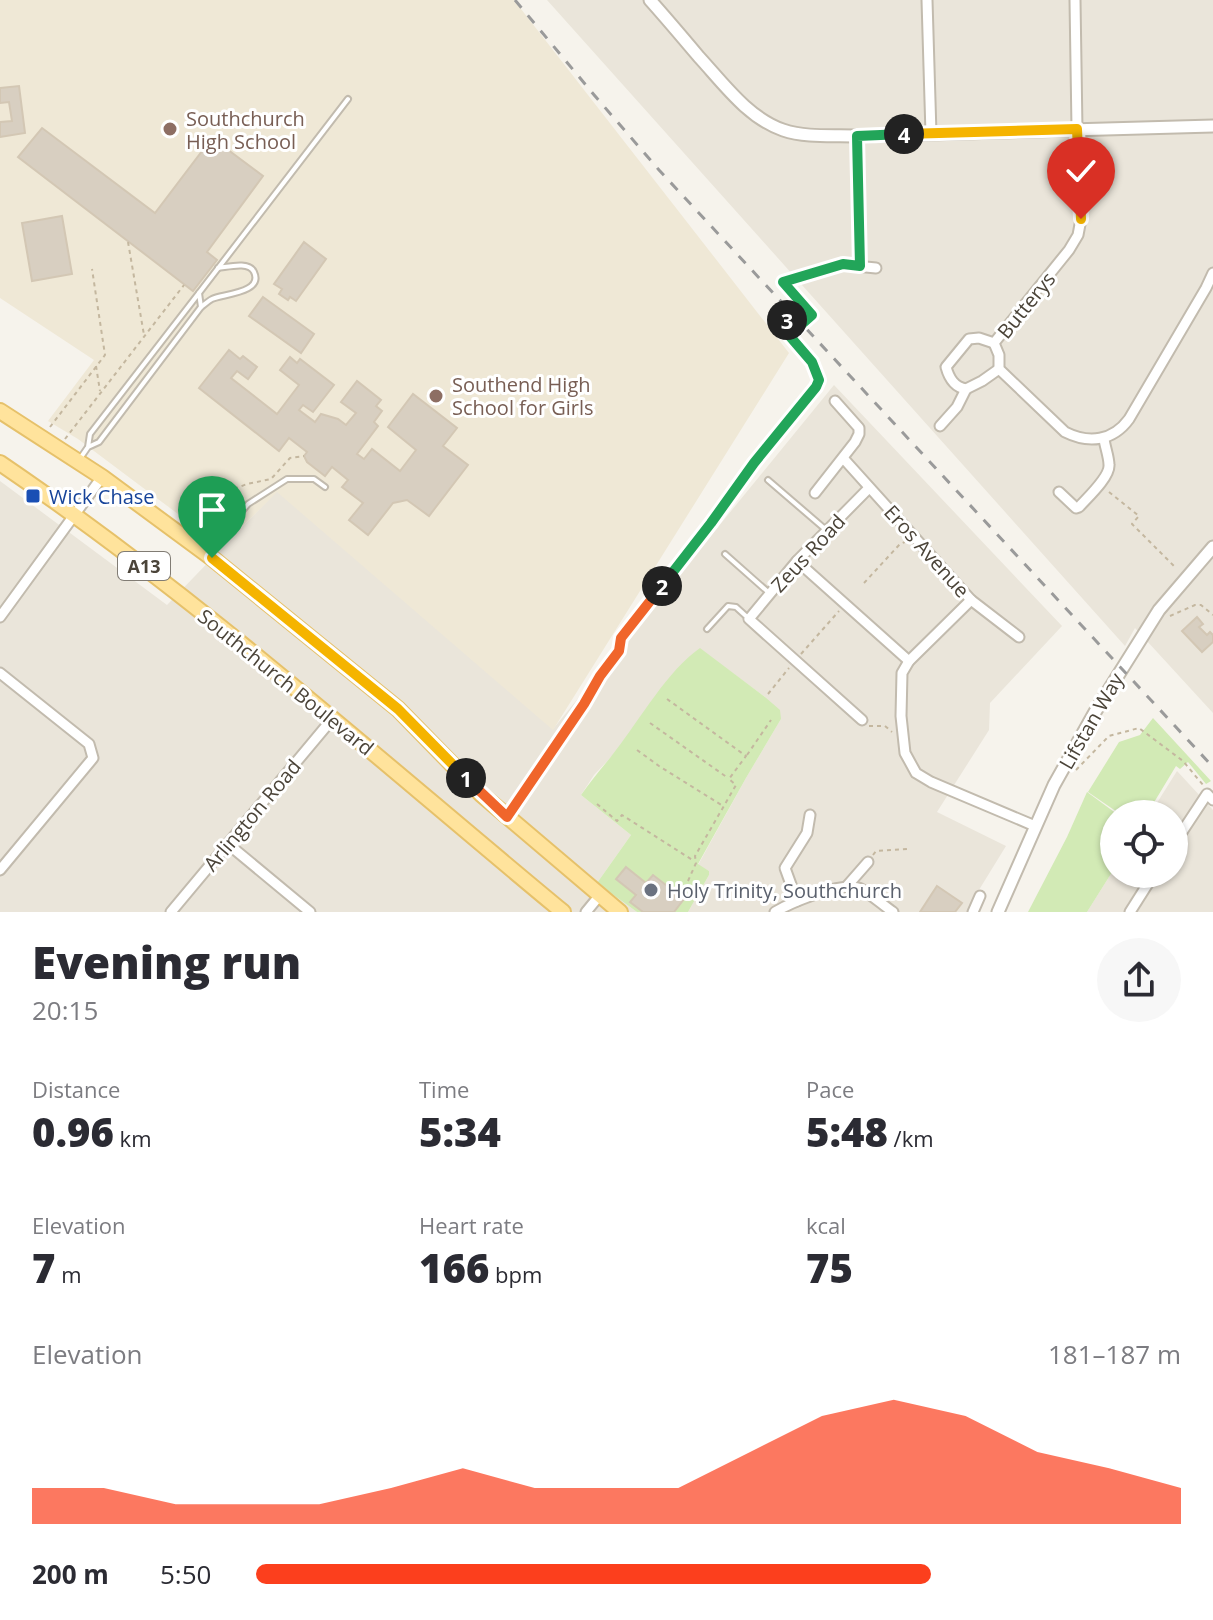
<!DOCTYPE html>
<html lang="en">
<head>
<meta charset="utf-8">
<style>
	body { margin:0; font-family:"Open Sans",sans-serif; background:#f7f7f7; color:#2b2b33; height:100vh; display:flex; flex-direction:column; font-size:30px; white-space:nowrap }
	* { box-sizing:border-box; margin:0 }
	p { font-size:26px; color:#7c7c81 }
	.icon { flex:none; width:44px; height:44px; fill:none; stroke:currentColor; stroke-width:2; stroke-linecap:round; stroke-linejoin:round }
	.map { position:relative; height:912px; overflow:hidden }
	.details { display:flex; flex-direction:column; background:#fff; flex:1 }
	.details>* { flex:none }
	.tools { position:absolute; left:1100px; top:800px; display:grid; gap:16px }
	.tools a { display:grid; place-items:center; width:88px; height:88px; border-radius:50%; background:#fff; box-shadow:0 2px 6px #0004; font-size:40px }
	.pin { position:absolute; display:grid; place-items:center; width:68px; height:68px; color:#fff; margin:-82px -34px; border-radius:50% 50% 50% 0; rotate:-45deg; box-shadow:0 0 8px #0007 }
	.pin .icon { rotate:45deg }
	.km { position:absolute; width:40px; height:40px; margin:-20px; border-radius:50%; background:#222; color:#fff; font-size:22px; line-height:40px; text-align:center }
	.round { display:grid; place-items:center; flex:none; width:84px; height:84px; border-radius:42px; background:#f7f7f7 }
	.overview { display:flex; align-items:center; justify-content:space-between; height:136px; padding:0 32px }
	h1 { font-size:44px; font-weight:800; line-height:60px }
	.figures { display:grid; grid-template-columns:repeat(3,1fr); gap:12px; height:136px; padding:8px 32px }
	.figures div { display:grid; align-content:center }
	.figures b { font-size:40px; font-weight:800 }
	.figures small { font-size:22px; font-weight:400 }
	.figures p { font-size:22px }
	.chart { height:224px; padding:16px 32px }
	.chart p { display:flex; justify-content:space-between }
	.chart svg { width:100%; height:144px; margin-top:8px; fill:#fc3f1d; opacity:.7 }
	ul { padding:0 32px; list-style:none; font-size:26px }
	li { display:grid; grid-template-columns:128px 96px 1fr; align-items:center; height:60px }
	li i { height:20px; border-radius:10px; background:#fc3f1d }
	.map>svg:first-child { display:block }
	.residential { fill:#eae5da }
	.education { fill:#efe8d6 }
	.green { fill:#d2eab5 }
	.building { fill:#d8cfc1; stroke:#d3c7b4; stroke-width:2 }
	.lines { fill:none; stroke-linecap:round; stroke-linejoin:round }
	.service-casing { stroke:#c2bbae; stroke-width:8 }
	.minor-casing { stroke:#c2bbae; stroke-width:13 }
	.tertiary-casing { stroke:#c2bbae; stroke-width:15 }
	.primary-casing { stroke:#e6c16a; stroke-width:18 }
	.path { stroke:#c4b79f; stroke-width:2; stroke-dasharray:4 4; stroke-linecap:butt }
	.service { stroke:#fff; stroke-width:4 }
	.minor { stroke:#fff; stroke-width:9 }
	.tertiary { stroke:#fff; stroke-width:11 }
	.primary { stroke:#ffe39c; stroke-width:14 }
	.rail { stroke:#9a9a9a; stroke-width:3; stroke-dasharray:10 10; stroke-linecap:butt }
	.split-1-casing { stroke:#fff; stroke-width:16 }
	.split-2-casing { stroke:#fff; stroke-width:16 }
	.split-3-casing { stroke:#fff; stroke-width:16 }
	.split-4-casing { stroke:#fff; stroke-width:16 }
	.split-5-casing { stroke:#fff; stroke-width:16 }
	.split-1 { stroke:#f5b400; stroke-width:10 }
	.split-2 { stroke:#f0652b; stroke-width:10 }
	.split-3 { stroke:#22a559; stroke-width:10 }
	.split-4 { stroke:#22a559; stroke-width:10 }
	.split-5 { stroke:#f5b400; stroke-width:10 }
	.education-dot { fill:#8d6e63; stroke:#fff; stroke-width:3 }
	.transit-dot { fill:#1a4fb4; stroke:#fff; stroke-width:3 }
	.worship-dot { fill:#6b7280; stroke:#fff; stroke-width:3 }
	.labels { text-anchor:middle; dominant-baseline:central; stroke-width:6; stroke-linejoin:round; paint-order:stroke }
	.shield { fill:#fff; stroke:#817c74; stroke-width:2 }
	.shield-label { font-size:18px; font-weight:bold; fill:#4b4439 }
	.education-label { font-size:20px; fill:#785e54; stroke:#fff; text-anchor:start }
	.street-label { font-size:20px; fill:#4b4439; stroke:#fff }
	.transit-label { font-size:20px; fill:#164399; stroke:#fff; text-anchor:start }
	.worship-label { font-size:20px; fill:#5b616d; stroke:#fff; text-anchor:start }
</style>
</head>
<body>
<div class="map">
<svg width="1213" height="912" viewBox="0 0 1213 912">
	<rect width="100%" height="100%" fill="#f6f3ec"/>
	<g class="residential">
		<path d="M547 0H1213V713L1135 628 1125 646Z"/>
		<path d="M834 385 1062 626 990 703 989 730 937 812 1006 846 974 898 968 912H688L709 875V871L698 865 746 778 781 719 765 697 700 649 694 653 668 680 614 754 594 775 581 795 631 835 597 883 637 912H0V481L167 605 277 491 553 729Z"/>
		<path d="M1177 771 1213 810V912H1087L1114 869V874H1174V814H1150Z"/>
	</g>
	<path class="education" d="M0 0H514L789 353 553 730 277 492 222 547 78 439 48 421 94 360 0 298Z"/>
	<g class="green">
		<path d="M700 648 765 697 780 710 781 719 746 778 698 864 709 871V875L688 912H637L597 883 631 835 581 795C592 779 604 766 616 750 640 719 668 670 700 648Z"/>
		<path d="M1153 718 1211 781 1206 784 1188 762 1180 769 1176 766 1147 814H1120L1088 792 1119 742 1140 735Z"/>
		<path d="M1087 792 1117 814H1114V869L1087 912H1028L1067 837Z"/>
	</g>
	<g class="building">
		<path d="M19 86 25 133 0 137V122L12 121 9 102 0 103V88Z"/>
		<path d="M42 128 155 213 212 138 263 176 207 252 217 260 193 291 18 157Z"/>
		<path d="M62 216 72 274 32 281 22 223Z"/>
		<path d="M304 242 326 259 296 301 290 297 288 300 279 294 282 289 274 284Z"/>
		<path d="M263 297 314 334 301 353 249 316Z"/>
		<path d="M229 350 240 359 243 356 257 367 248 379 237 371 231 378 277 414 299 385 280 370 290 357 297 363 300 359 334 385 313 412 303 405 299 410 315 422 321 414 338 419 346 425 356 413 341 402 357 381 381 400 376 406 382 411 374 422 378 426 357 454 364 459 372 449 400 471 416 450 388 427 413 394 457 428 443 446 468 465 429 516 407 500 393 503 368 535 349 520 363 503 342 487 348 480 332 467 325 476 307 462 304 456 307 452 289 438 279 451 199 388Z"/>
		<path d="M1197 617 1203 624 1199 627 1207 635 1210 632 1213 635V642L1202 652 1182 631Z"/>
		<path d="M626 867 646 883 653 875 675 892 679 888 683 892 680 896 684 899 674 912H643L630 902 636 895 616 879Z"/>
		<path d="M937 886 962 903 955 912H920Z"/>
	</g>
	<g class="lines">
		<g class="service-casing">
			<g id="service">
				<path d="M199 293 348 99"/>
				<path d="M201 307C204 305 208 301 212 299 222 294 264 293 254 272 249 261 228 267 218 268"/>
				<path d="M79 460 88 447 90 434 199 293 201 307 99 442 88 447"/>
				<path d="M768 480 825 529"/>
				<path d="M207 552 248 504 287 479H314L325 487"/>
				<path d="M725 554 768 592"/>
				<path d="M707 629 728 606 736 607 747 617"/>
			</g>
		</g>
		<g class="minor-casing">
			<g id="minor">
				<path d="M927 0 931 134"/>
				<path d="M1075 0 1077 129 1081 219 1078 235 1069 250 994 343 999 355V369L1065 432C1089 444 1113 441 1129 419L1206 288 1213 273"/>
				<path d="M857 136 860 266"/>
				<path d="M846 265 876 268"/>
				<path d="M994 343 979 338 969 339 946 367C949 378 954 387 966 389L982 381 999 369"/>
				<path d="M940 426 957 407 966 389"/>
				<path d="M843 458 971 600 1019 637"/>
				<path d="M1059 492 1076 508 1079 507C1087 498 1110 477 1109 465 1109 457 1105 447 1104 439"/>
				<path d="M815 493 855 442 859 434V428L835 401"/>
				<path d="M797 561 909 661"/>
				<path d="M971 600 909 661 902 673 901 716 905 753 916 773 931 782 1035 826"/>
				<path d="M0 617 102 477"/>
				<path d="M0 673 89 744 93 758 0 870"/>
				<path d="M862 720 749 619 797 561 869 488"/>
				<path d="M507 817 584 704 600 676 619 651"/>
				<path d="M228 844 310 912"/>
				<path d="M1174 844 1207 794 1213 800"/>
				<path d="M847 886 868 862"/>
				<path d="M797 901 785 868 807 833 810 815"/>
				<path d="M171 912 333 718"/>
				<path d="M586 912 600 895"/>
				<path d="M775 912C792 902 844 880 861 889 872 895 883 905 893 912"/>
				<path d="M973 912 980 896"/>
				<path d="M1130 912 1154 874"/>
			</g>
		</g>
		<g class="tertiary-casing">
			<g id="tertiary">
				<path d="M650 0C667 19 683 38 699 57 723 83 748 118 783 130 807 138 832 135 857 136L1213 126"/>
				<path d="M998 912 1054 785 1095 712 1159 610 1213 547"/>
			</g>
		</g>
		<g class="primary-casing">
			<g id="primary">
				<path d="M0 411 102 477 212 558 398 709 482 795 620 912"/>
				<path d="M0 463C199 598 378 759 563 912"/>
			</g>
		</g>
		<g class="path">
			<path d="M128 242 144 335"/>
			<path d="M96 366 100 391"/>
			<path d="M50 427 105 355 92 269"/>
			<path d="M65 439 184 285"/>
			<path d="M1109 492 1139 516 1132 524 1176 568"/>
			<path d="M196 530 234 489 247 484 271 479 290 458 304 456"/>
			<path d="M864 583 900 544 905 542"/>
			<path d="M1170 616 1195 605H1201L1213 615"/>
			<path d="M621 641V638C687 554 749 469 816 387L819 380 812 362 781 326 786 319 795 330 812 315 783 282 837 266"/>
			<path d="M801 654 839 611"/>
			<path d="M768 694 789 668"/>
			<path d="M667 699 746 756 729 779 736 785 695 856 696 863 684 890"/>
			<path d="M650 723 728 778"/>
			<path d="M869 726H885L892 732"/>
			<path d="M637 750 659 766 723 806"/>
			<path d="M747 755 771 720"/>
			<path d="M1076 770 1109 736 1139 728 1183 761 1203 785"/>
			<path d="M597 804 617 821 622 815 694 861"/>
			<path d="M873 855 876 851 908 849"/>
		</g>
		<use href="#service" class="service"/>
		<use href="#minor" class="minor"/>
		<use href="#tertiary" class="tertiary"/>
		<use href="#primary" class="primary"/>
		<path class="rail" d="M515 0 595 96 659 170 1213 767"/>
	</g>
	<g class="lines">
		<g class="split-1-casing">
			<path id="split-1" d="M212 558 398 709 466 778"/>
		</g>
		<g class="split-2-casing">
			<path id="split-2" d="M466 778 507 817 584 704 600 676 619 651 621 638 662 586"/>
		</g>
		<g class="split-3-casing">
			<path id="split-3" d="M662 586 711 523 754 463 816 387 819 380 812 362 781 326 787 320"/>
		</g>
		<g class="split-4-casing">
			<path id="split-4" d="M787 320 795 330 812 315 783 282 843 264 860 266 857 136 904 134"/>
		</g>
		<g class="split-5-casing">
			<path id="split-5" d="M904 134 1077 129 1081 219"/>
		</g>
		<use href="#split-1" class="split-1"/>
		<use href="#split-2" class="split-2"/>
		<use href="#split-3" class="split-3"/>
		<use href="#split-4" class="split-4"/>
		<use href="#split-5" class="split-5"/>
	</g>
	<g class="education-dot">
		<circle cx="170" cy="129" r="8"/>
		<circle cx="436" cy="396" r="8"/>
	</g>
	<rect class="transit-dot" x="25" y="488" width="16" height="16" rx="4"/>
	<circle class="worship-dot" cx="651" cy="890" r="8"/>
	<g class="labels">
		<rect class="shield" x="118" y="552" width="52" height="28" rx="6"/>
		<g class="shield-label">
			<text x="144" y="566">A13</text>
		</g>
		<g class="education-label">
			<text x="186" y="118">Southchurch<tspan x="186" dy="23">High School</tspan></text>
			<text x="452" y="384">Southend High<tspan x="452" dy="23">School for Girls</tspan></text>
		</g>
		<g class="street-label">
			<text transform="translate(1026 305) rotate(-51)">Butterys</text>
			<text transform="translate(927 551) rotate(48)">Eros Avenue</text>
			<text transform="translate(808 553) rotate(-47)">Zeus Road</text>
			<text transform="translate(286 682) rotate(39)">Southchurch Boulevard</text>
			<text transform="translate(1091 721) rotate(-60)">Lifstan Way</text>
			<text transform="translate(252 815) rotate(-50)">Arlington Road</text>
		</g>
		<g class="transit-label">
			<text x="49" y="496">Wick Chase</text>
		</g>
		<g class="worship-label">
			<text x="667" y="890">Holy Trinity, Southchurch</text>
		</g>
	</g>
</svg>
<div class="tools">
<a><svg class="icon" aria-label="locate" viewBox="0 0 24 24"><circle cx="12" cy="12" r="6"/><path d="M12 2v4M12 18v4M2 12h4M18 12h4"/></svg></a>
</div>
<div class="pin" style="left:212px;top:558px;background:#1e9e55"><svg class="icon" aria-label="arrive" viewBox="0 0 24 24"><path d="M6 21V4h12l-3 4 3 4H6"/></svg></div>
<div class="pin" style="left:1081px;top:219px;background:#d93025"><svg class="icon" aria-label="check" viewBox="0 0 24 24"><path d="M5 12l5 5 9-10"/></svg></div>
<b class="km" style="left:466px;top:778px">1</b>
<b class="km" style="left:662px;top:586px">2</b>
<b class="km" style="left:787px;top:320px">3</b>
<b class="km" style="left:904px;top:134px">4</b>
</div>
<section class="details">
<div class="overview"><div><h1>Evening run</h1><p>20:15</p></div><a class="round"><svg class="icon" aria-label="share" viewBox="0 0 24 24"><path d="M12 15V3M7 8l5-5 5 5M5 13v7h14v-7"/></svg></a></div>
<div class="figures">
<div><p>Distance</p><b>0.96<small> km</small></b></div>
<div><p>Time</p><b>5:34</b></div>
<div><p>Pace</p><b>5:48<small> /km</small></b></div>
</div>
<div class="figures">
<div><p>Elevation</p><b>7<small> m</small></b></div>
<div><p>Heart rate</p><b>166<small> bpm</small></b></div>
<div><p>kcal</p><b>75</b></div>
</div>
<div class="chart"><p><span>Elevation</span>181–187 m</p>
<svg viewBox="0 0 160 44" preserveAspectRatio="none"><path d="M0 44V33L10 33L20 38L30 38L40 38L50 33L60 27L70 33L80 33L90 33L100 22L110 11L120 6L130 11L140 22L150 27L160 33V44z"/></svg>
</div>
<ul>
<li><b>200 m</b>5:50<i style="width:73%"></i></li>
</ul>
</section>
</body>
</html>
